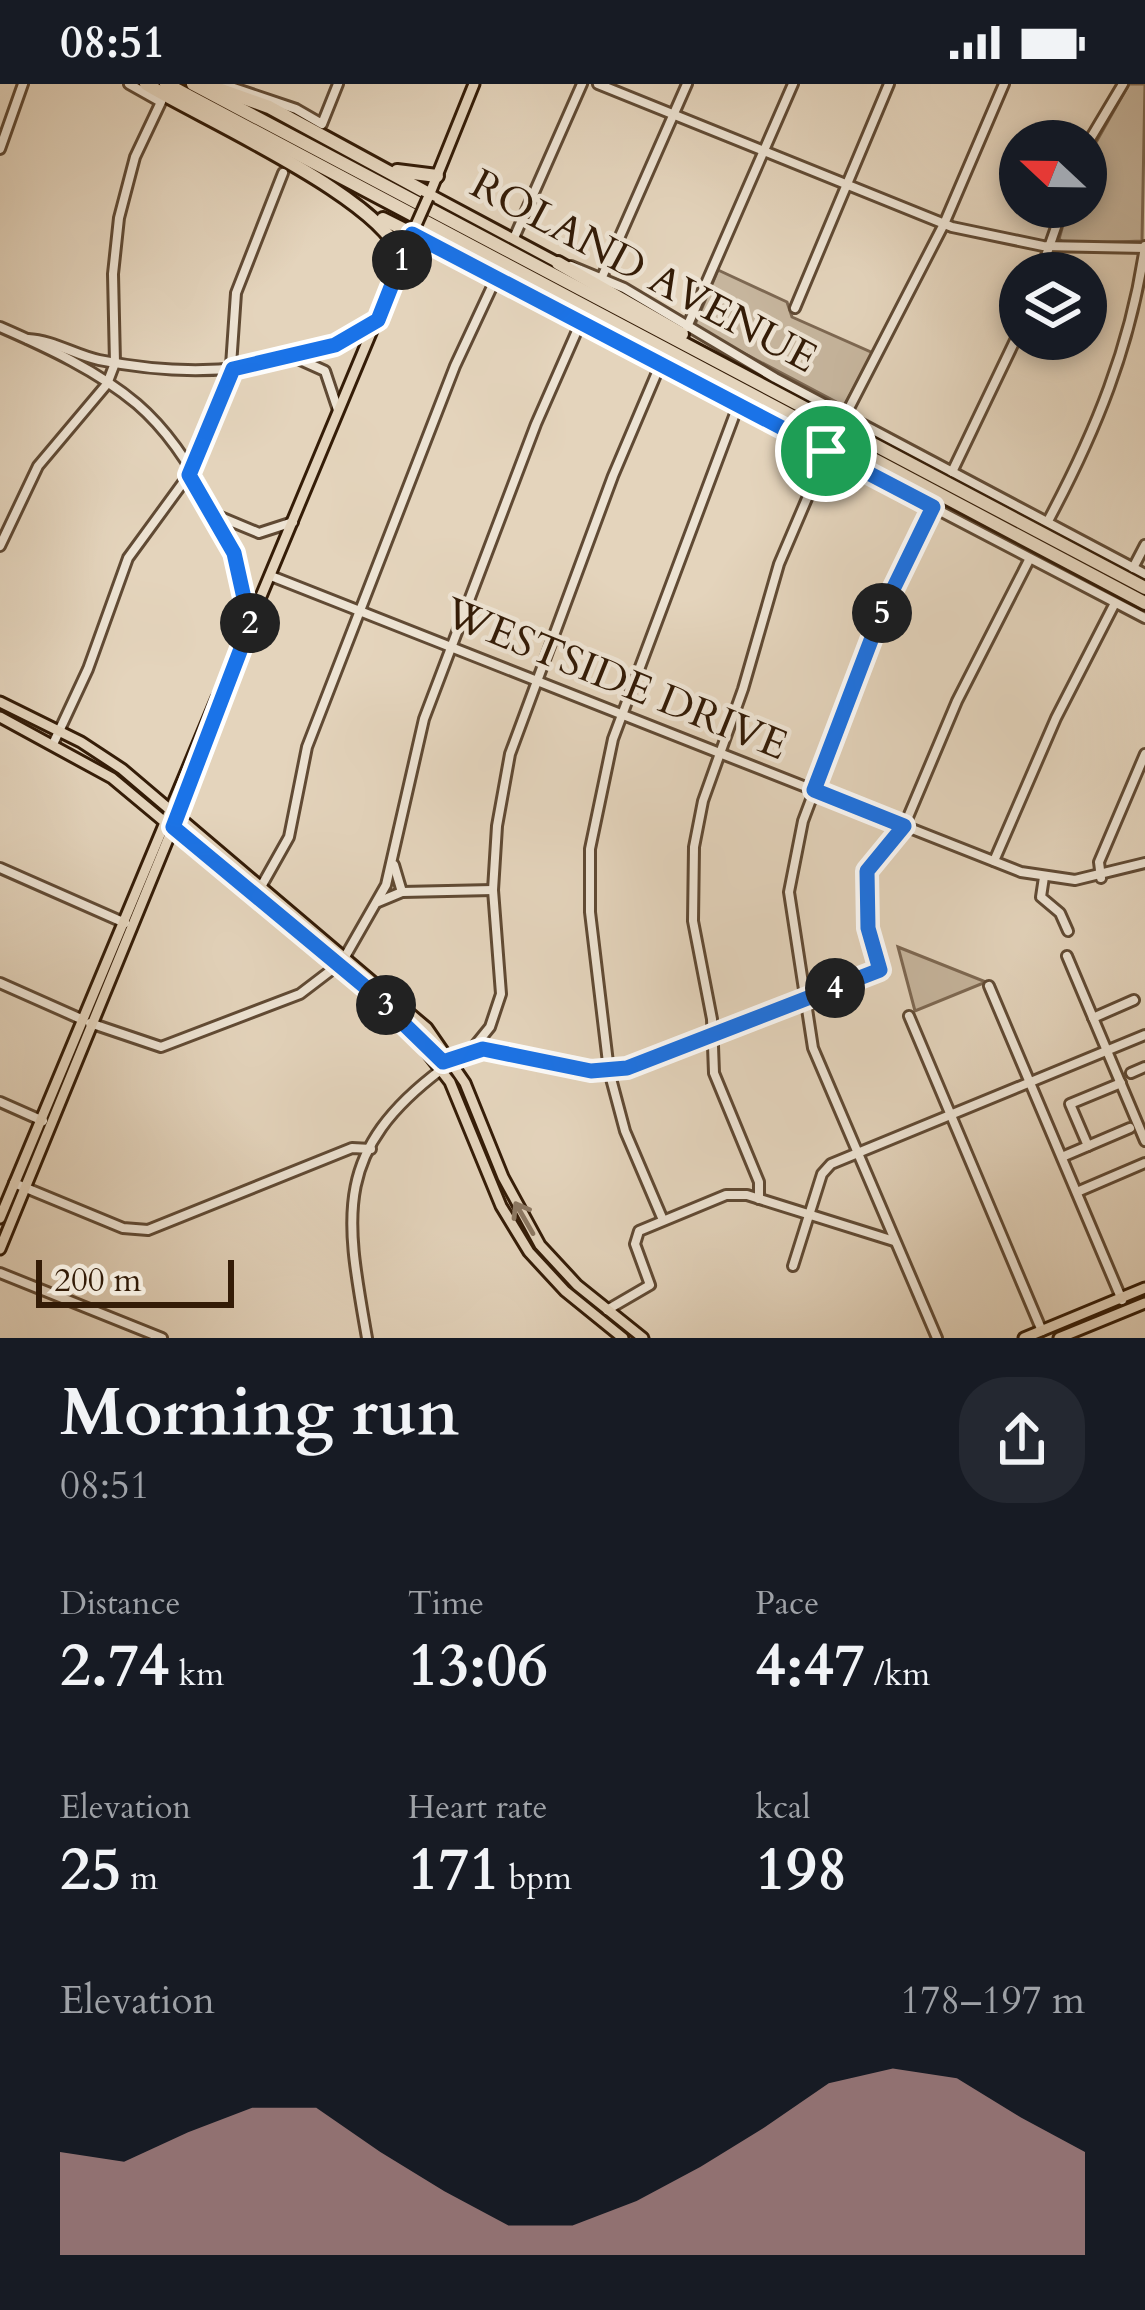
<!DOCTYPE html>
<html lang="en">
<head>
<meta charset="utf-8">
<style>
	body { margin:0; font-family:Cardo,serif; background:#242831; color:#f1f3f6; height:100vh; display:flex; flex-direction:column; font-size:45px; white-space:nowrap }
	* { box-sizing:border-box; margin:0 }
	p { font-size:39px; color:#9ea1a6 }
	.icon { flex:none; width:66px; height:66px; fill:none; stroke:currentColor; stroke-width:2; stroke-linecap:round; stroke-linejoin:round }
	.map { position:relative; height:1254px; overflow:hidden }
	.drawer { display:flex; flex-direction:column; background:#171b24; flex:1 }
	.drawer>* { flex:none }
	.needle { width:78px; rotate:292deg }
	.buttons { position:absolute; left:999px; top:36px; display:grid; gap:24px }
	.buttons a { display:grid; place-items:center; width:108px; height:108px; border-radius:50%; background:#171b24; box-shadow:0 6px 18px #0003; font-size:60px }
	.scale { position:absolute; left:36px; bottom:30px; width:198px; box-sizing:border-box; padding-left:12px; border:6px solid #341c07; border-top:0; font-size:33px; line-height:42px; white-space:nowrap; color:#341c07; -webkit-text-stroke:9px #ede3d3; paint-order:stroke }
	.pin { position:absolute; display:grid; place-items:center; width:102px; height:102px; color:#fff; margin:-51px; border:6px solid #fff; border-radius:50%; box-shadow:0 3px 12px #0007 }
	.km { position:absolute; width:60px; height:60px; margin:-30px; border-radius:50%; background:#222; color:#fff; font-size:33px; line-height:60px; text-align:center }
	.round { display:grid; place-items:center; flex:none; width:126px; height:126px; border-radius:48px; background:#242831 }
	.summary { display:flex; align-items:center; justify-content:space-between; height:204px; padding:0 60px }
	h1 { font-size:66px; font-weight:800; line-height:90px }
	.stats { display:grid; grid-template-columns:repeat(3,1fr); gap:18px; height:204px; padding:12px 60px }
	.stats div { display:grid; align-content:center }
	.stats b { font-size:60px; font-weight:800 }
	.stats small { font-size:33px; font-weight:400 }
	.stats p { font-size:33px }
	.chart { height:336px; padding:24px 60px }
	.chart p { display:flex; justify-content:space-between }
	.chart svg { width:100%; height:216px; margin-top:12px; fill:#c59692; opacity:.7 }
	.status { display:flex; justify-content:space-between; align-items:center; height:84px; padding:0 60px; background:#171b24; direction:ltr }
	.status svg { height:33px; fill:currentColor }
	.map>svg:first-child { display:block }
	.green { fill:#c6b59d; stroke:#7d6852; stroke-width:3 }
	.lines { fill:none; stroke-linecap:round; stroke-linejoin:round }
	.minor-casing { stroke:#604a34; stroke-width:14 }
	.major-casing { stroke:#341c07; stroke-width:15 }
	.highway-casing { stroke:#341c07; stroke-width:18 }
	.minor { stroke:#ede3d3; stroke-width:8 }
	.major { stroke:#e4d4bc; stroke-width:9 }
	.highway { stroke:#e4d4bc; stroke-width:12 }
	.minor-bridge-casing { stroke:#604a34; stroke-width:14; stroke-linecap:butt }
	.major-bridge-casing { stroke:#341c07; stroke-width:15; stroke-linecap:butt }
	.minor-bridge { stroke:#ede3d3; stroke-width:8 }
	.major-bridge { stroke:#e4d4bc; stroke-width:9 }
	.oneway { stroke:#8c7862 }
	.route-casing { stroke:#fff; stroke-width:24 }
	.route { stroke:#1a73e8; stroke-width:15 }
	.labels { text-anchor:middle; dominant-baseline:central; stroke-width:9; stroke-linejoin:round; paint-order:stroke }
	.street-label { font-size:42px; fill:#341c07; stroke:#ede3d3 }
</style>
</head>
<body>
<div class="status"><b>08:51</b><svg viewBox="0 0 49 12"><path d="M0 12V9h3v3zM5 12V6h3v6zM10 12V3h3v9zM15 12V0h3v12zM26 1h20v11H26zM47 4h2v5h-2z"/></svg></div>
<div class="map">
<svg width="1145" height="1254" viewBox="0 0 1145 1254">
	<rect width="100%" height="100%" fill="#e4d4bc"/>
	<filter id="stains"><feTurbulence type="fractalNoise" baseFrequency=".00167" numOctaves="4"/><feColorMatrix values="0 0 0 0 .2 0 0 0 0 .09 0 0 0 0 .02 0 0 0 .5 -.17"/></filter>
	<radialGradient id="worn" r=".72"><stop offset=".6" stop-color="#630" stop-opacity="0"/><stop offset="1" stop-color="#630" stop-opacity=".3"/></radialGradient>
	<g class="green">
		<path d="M1129 0H1145L1142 157 1065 160 1059 155 1068 123H1086V76Z"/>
		<path d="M718 186 787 218 792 233 873 269 844 322 694 243Z"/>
		<path d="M898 863 986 898 915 927Z"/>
	</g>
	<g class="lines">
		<g class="minor-casing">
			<g id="minor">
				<path d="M222 0 296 25 322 40 338 0"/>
				<path d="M598 0 952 143 1043 162 1145 164"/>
				<path d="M1086 62 1123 0"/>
				<path d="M0 65 23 0"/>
				<path d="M514 154 582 0"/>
				<path d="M571 182 624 204 775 294 1145 490"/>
				<path d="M1040 189 1063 123"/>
				<path d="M602 193 687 0"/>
				<path d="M795 224 889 0"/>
				<path d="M555 226 1145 534"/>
				<path d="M0 243C46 263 98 287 137 320 194 369 239 468 250 540"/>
				<path d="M687 243 793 0"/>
				<path d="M28 255C53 256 75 271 99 276 193 295 293 290 376 237"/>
				<path d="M296 274 325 287 338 326"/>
				<path d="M844 334 944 140 1004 0"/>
				<path d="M952 388 1020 246"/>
				<path d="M933 423 881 530 803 737 789 808 813 964 937 1254"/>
				<path d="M218 432 259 449 293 438"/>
				<path d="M1048 437C1095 349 1131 262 1145 162"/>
				<path d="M0 462 38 382 107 300 115 279 113 190 119 134 135 73 161 18 129 0"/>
				<path d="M1133 484 1145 461"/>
				<path d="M271 492 1021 788 1075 796 1145 779"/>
				<path d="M54 658 88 585 128 474 193 385 230 296 236 209 283 89"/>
				<path d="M994 777 1056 634 1115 519"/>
				<path d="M394 781 402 808"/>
				<path d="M0 784 125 839"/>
				<path d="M1044 793 1041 813 1060 829 1068 847"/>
				<path d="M1101 794 1099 778 1145 670"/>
				<path d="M262 801 289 753 307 663 455 282 497 192"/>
				<path d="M378 818 402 808 493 806"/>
				<path d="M346 871 386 801 424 635 536 340 580 240"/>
				<path d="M1067 872 1145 1057"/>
				<path d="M0 899 81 935"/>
				<path d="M989 902 1122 1216"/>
				<path d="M909 932 1042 1247"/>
				<path d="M1093 934 1134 916"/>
				<path d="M90 939 161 963 300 910 338 881"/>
				<path d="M473 964 490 943 501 910 493 806 497 742 510 670 613 392 661 279"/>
				<path d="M453 978C503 946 570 993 627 984L880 886 868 844 867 787 900 752 957 617 1029 476"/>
				<path d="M1131 989 1145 983"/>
				<path d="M0 1018 43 1037"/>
				<path d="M1088 1062 1070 1020 1121 999"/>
				<path d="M1062 1073 1130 1044"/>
				<path d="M14 1099 123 1144 148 1146 352 1064 371 1065"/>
				<path d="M1077 1108 1145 1079"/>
				<path d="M759 1115V1098L714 989 712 935 693 837 694 763 703 717 743 605 779 480 829 363"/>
				<path d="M663 1136 625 1047 609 987 590 828V765L613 655 739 319"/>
				<path d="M793 1182 822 1090 831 1080 1145 951"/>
				<path d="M0 1189 162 1254"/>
				<path d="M607 1226 650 1201 635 1160 639 1147 726 1111H747L894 1157"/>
				<path d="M367 1254C346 1134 331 1068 442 985"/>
			</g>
		</g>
		<g class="major-casing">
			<g id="major">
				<path d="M429 110 558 179"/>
				<path d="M428 114 474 0"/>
				<path d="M413 150 518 203"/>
				<path d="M0 618 81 658 122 685 427 944 465 999 503 1093 540 1161 577 1201 643 1254"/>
				<path d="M0 633 112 694 401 935 450 998 501 1122 529 1168 565 1207 623 1254"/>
				<path d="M0 1134 217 614"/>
				<path d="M0 1165 173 743 221 608 414 146"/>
				<path d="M1024 1254 1145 1204"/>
				<path d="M1059 1254 1145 1219"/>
			</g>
		</g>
		<g class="highway-casing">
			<g id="highway">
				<path d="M146 0C197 32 402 122 401 180"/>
				<path d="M166 0 1145 519"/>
				<path d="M193 0 1145 504"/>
				<path d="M210 2 269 23 429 110"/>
				<path d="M397 87 437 92"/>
				<path d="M383 135 413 150"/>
				<path d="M558 179 682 250"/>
				<path d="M518 203 610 244"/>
			</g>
		</g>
		<use href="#minor" class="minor"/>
		<use href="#major" class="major"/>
		<use href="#highway" class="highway"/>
		<g class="minor-bridge-casing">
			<path id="minor-bridge" d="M829 363 843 336"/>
		</g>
		<g class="major-bridge-casing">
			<path id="major-bridge" d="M416 141 428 114"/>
		</g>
		<use href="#minor-bridge" class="minor-bridge"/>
		<use href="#major-bridge" class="major-bridge"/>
	</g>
	<defs><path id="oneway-shaft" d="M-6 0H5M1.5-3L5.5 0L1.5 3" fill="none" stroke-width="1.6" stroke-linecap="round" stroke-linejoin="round" transform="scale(3)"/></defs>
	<use class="oneway" href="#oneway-shaft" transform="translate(524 1134) rotate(-120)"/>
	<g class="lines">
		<g class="route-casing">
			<path id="route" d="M412 150 933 423 881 530 814 706 904 742 867 787 868 844 880 886 627 984 591 987 483 965 443 978 369 906 173 743 250 541 234 469 189 391 233 285 335 261 378 236Z"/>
		</g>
		<use href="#route" class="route"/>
	</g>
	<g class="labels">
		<g class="street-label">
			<text transform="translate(644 187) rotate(28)">ROLAND AVENUE</text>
			<text transform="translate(616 595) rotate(22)">WESTSIDE DRIVE</text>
		</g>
	</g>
	<rect width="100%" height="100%" filter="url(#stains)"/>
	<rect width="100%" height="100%" fill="url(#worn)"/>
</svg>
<div class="buttons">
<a><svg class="needle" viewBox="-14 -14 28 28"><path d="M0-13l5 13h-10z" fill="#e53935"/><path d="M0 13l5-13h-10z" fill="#9ea1a6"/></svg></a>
<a><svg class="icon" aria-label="layers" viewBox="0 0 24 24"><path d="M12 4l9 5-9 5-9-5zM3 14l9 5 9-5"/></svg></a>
</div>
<div class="scale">200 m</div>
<div class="pin" style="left:826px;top:367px;background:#1e9e55"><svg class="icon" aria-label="arrive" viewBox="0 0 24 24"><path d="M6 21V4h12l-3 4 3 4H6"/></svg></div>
<b class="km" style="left:402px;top:176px">1</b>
<b class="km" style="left:250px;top:539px">2</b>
<b class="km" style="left:386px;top:921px">3</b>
<b class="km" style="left:835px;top:904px">4</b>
<b class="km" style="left:882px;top:529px">5</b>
</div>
<section class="drawer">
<div class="summary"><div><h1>Morning run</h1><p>08:51</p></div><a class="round"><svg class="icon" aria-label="share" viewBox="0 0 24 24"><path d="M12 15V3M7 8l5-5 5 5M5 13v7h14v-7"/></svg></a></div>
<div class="stats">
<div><p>Distance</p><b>2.74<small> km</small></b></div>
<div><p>Time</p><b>13:06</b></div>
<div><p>Pace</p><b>4:47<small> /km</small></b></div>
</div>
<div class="stats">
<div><p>Elevation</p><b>25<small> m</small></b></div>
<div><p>Heart rate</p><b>171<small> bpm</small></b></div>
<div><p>kcal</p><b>198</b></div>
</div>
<div class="chart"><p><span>Elevation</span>178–197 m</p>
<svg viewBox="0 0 160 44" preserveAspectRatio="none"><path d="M0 44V23L10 25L20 19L30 14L40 14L50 23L60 31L70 38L80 38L90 33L100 26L110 18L120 9L130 6L140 8L150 16L160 23V44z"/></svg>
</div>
</section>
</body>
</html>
